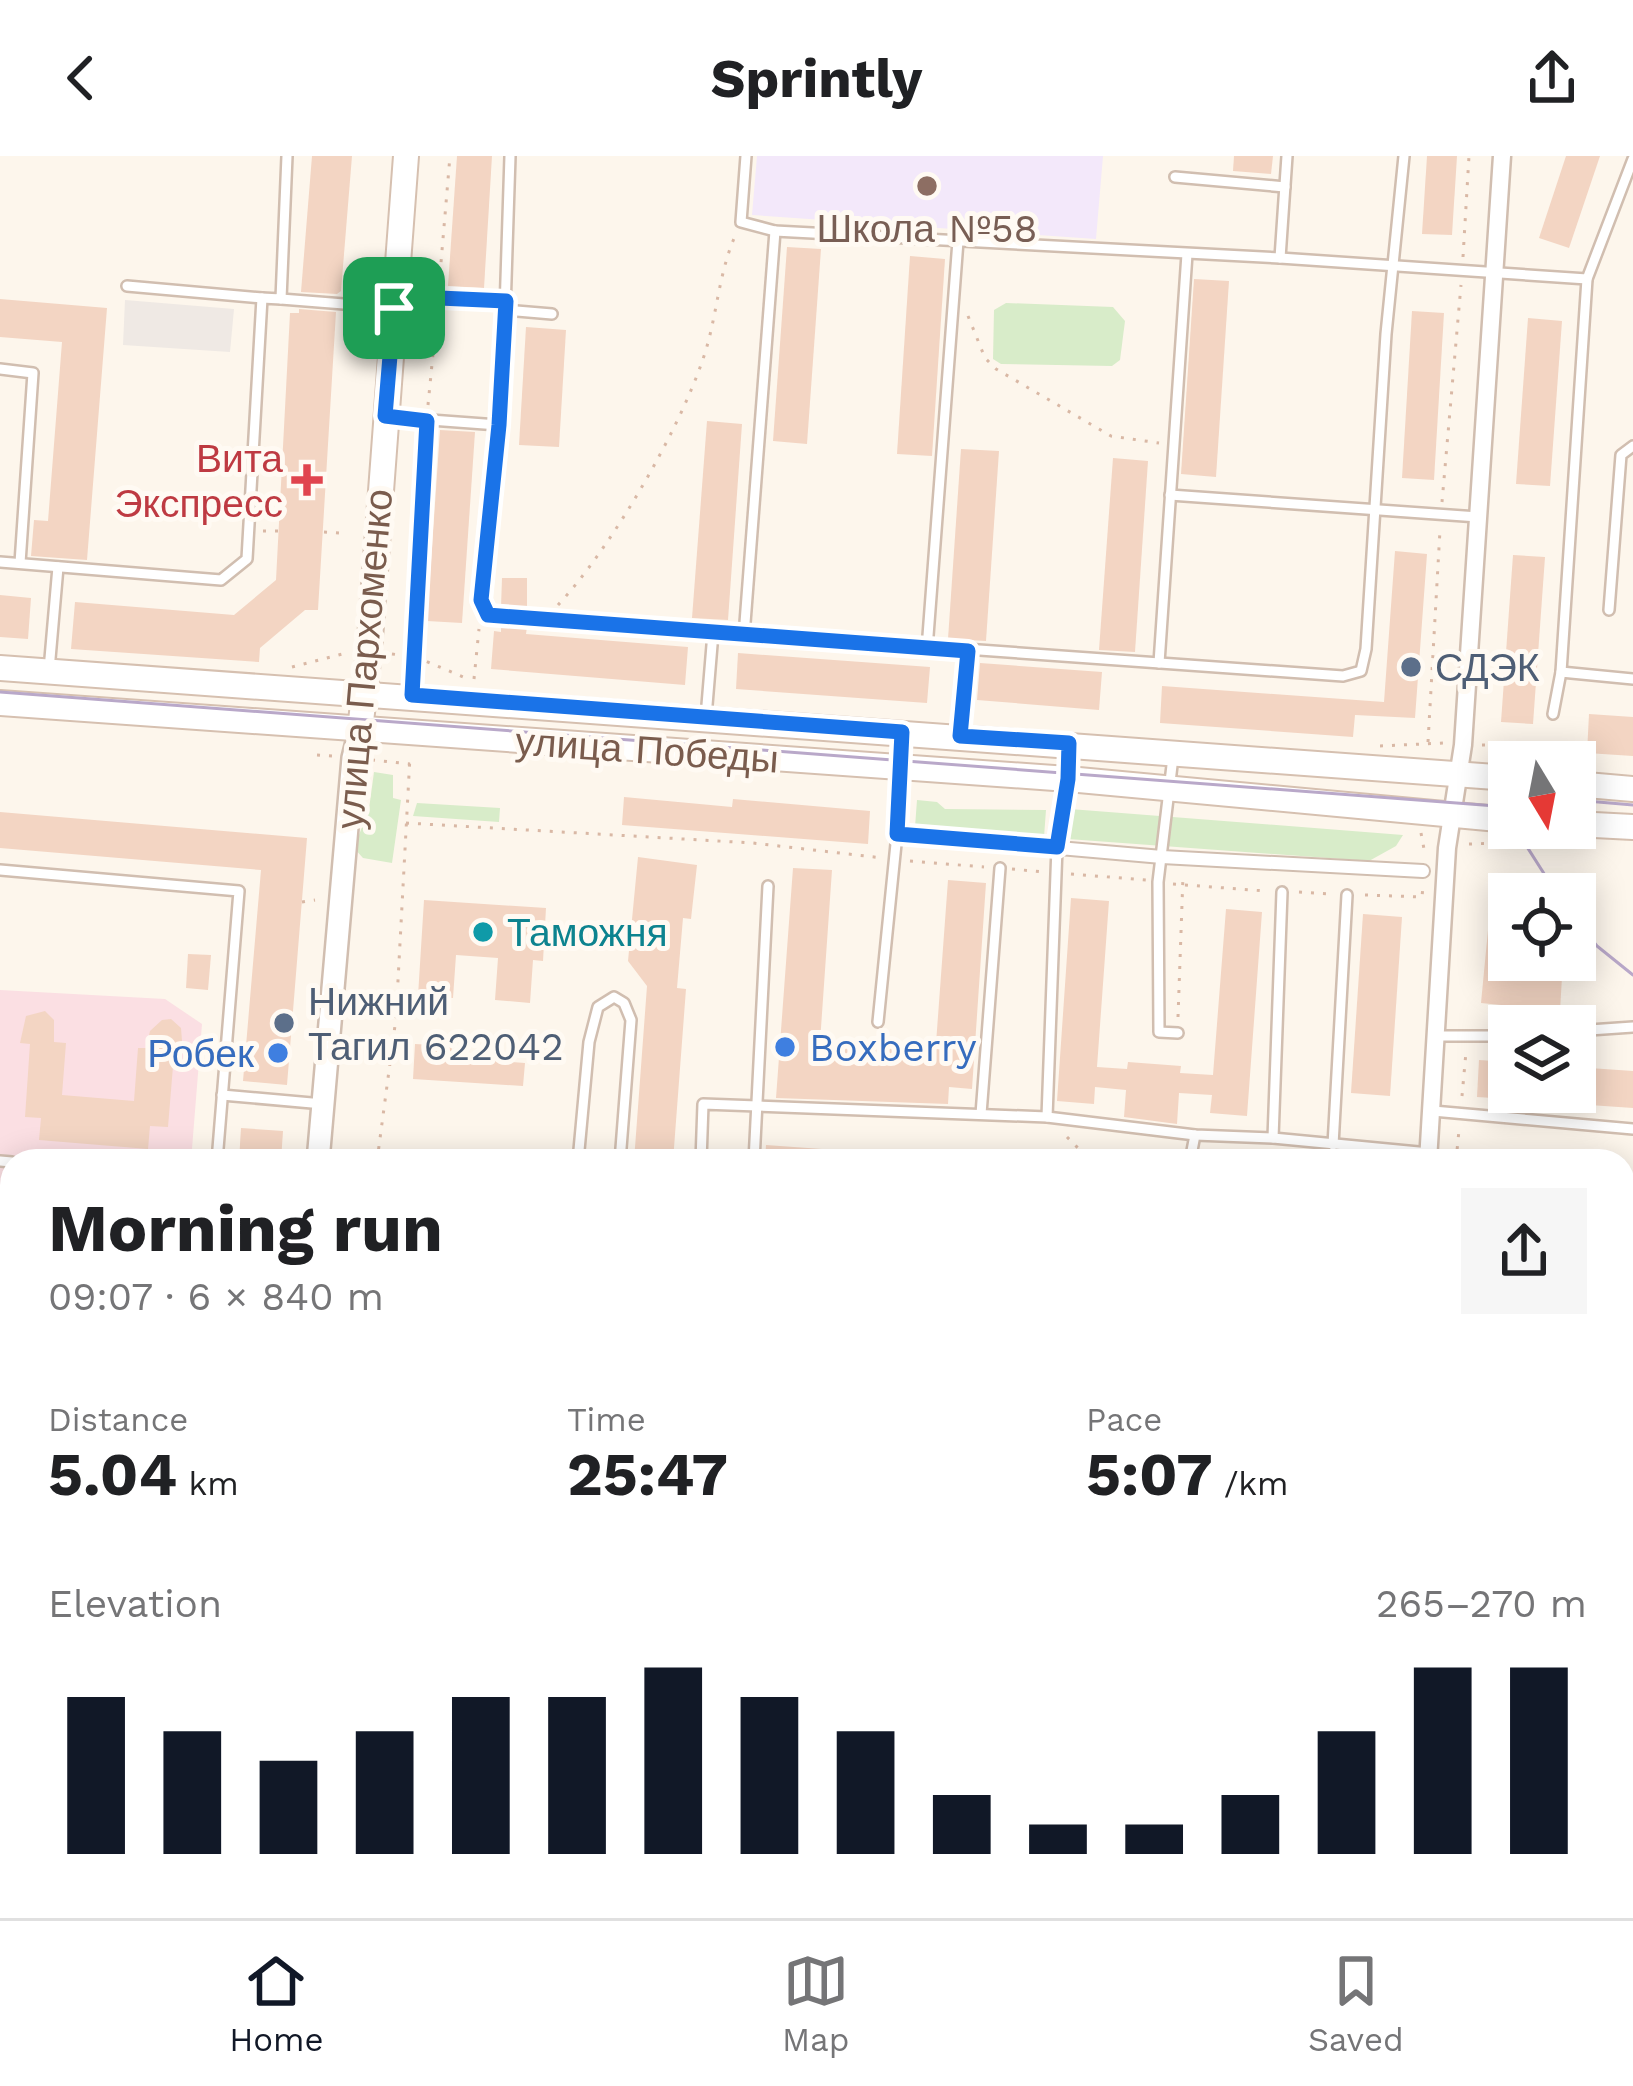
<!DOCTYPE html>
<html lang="en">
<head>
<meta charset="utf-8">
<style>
	body { margin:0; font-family:"Work Sans",sans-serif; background:#f6f6f6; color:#202124; height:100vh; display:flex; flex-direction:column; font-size:45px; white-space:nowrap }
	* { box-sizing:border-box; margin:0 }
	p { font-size:39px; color:#757577 }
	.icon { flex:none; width:66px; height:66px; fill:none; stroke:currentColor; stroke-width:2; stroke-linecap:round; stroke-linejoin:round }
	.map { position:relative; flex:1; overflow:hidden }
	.side { position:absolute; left:0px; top:993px; width:1635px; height:771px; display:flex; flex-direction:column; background:#fff; border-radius:36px 36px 0 0; box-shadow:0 6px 30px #0003 }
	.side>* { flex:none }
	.needle { width:78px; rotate:170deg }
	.controls { position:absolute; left:1488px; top:585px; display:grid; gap:24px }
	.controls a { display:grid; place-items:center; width:108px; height:108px; border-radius:0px; background:#fff; box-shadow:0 6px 30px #0003; font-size:60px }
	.pin { position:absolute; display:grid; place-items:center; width:102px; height:102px; color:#fff; margin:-51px; border-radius:24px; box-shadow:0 6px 18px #0006 }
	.round { display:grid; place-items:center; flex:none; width:126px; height:126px; border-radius:0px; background:#f6f6f6 }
	.overview { display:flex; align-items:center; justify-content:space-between; height:204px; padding:0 48px }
	h1 { font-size:66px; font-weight:700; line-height:90px }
	.stats { display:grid; grid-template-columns:repeat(3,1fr); gap:18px; height:204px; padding:12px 48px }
	.stats div { display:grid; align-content:center }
	.stats b { font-size:60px; font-weight:700 }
	.stats small { font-size:33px; font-weight:400 }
	.stats p { font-size:33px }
	.chart { height:336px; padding:24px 48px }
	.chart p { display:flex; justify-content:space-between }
	.chart svg { width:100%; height:216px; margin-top:12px; stroke:#111827; stroke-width:6 }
	header { display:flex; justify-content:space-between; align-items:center; height:156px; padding:0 48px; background:#fff; font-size:54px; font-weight:700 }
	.tabs { display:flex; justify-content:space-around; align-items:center; height:168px; border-top:3px solid #e0e0e0; background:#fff; font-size:33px; color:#757577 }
	.tabs a { display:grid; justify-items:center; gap:6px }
	.tabs .selected { color:#111827 }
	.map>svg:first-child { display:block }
	.industrial { fill:#efe9e4 }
	.education { fill:#f3e8fa }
	.medical { fill:#fbdfe3 }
	.green { fill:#d8ecc9 }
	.building { fill:#f3d5c3 }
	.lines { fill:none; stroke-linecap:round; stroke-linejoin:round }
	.service-casing { stroke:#d1beb0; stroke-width:14 }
	.pedestrian-casing { stroke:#d1beb0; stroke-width:16 }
	.minor-casing { stroke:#d1beb0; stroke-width:21 }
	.tertiary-casing { stroke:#d1beb0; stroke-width:26 }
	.secondary-casing { stroke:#d6c0b0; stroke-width:28 }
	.path { stroke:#d9b8a5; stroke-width:3; stroke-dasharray:3 9; stroke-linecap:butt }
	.service { stroke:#fff; stroke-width:9 }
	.pedestrian { stroke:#fff; stroke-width:12 }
	.minor { stroke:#fff; stroke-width:16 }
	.tertiary { stroke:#fff; stroke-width:21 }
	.secondary { stroke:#fff; stroke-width:24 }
	.tram { stroke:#b9a8c9; stroke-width:3 }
	.route-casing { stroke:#fff; stroke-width:24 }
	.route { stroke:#1a73e8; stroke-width:15 }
	.education-dot { fill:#8d6e63; stroke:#fffaf3; stroke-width:4.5 }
	.health-dot { fill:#e0444e; stroke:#fffaf3; stroke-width:4.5 }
	.service-dot { fill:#5c6f8a; stroke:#fffaf3; stroke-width:4.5 }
	.culture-dot { fill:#0f9aa8; stroke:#fffaf3; stroke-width:4.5 }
	.shop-dot { fill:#3f7fe0; stroke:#fffaf3; stroke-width:4.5 }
	.labels { text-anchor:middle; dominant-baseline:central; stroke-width:10; stroke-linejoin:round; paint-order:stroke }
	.education-label { font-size:39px; fill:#785e54; stroke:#fffaf3 }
	.health-label { font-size:39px; fill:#be3a42; stroke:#fffaf3; text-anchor:end }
	.street-label { font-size:39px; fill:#7a5c4d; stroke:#fffaf3 }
	.service-label { font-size:39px; fill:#4e5e75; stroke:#fffaf3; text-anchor:start }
	.culture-label { font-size:39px; fill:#0d838f; stroke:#fffaf3; text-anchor:start }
	.shop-label { font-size:39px; fill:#366cbe; stroke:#fffaf3; text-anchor:start }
</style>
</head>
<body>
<header><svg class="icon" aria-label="back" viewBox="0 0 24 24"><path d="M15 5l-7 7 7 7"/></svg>Sprintly<svg class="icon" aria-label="share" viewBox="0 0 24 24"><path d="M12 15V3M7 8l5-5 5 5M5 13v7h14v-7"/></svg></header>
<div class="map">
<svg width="1633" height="1762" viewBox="0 0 1633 1762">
	<rect width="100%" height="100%" fill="#fdf6ec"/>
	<path class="industrial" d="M125 144 234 153 230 196 123 189Z"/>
	<g class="education">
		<path d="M757 0H1103L1096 83 752 59Z"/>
		<path d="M1623 1466 1633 1493V1637L1623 1636Z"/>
		<path d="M817 1752H1332V1762H816Z"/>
	</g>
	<path class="medical" d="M0 834 165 843 202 868 191 1005H12V1031L0 1030Z"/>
	<g class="green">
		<path d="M1006 147 1113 151 1125 165 1120 204 1112 210 1001 208 993 203 994 154Z"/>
		<path d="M374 616 393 619V642L401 644 392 707 363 702 354 692 369 653Z"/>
		<path d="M917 644 937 646 945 653 1046 654 1044 681 915 671Z"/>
		<path d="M417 647 500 652 499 666 413 660Z"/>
		<path d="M1070 653 1403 679 1396 690 1369 705 1068 683Z"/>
	</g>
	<g class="building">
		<path d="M312 0H352L341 135 337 138 301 136Z"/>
		<path d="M457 0H492L484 132 448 130Z"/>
		<path d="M1234 0H1273L1271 18 1233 15Z"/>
		<path d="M1427 0H1457L1452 79 1422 78Z"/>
		<path d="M1566 0H1600L1569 92 1539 82Z"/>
		<path d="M787 91 821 93 807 288 773 285Z"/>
		<path d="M910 100 945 103 932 300 897 298Z"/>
		<path d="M1194 123 1229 125 1216 321 1181 318Z"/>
		<path d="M0 143 107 152 87 404 31 400 34 364 48 365 62 186 0 181Z"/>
		<path d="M299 153 336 156 318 454H305L260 492 259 506 71 493 75 446 234 459 276 424 290 157H299Z"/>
		<path d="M1412 155 1444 157 1434 324 1402 322Z"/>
		<path d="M1528 162 1562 165 1550 330 1516 328Z"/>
		<path d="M526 171 566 174 559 291 519 289Z"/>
		<path d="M707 265 742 268 728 464 692 462Z"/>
		<path d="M440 274 475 276 462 467 427 465Z"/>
		<path d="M961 293 999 295 986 485 948 483Z"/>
		<path d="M1113 302 1148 305 1135 496 1099 494Z"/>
		<path d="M1395 395 1427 398 1415 562 1355 559 1353 581 1160 567 1162 530 1384 546Z"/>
		<path d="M1513 399 1545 401 1533 568 1501 566Z"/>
		<path d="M502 422H527V453L501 451Z"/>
		<path d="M0 439 31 442 28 483 0 481Z"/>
		<path d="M501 469 527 471 526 478 688 491 685 529 491 513 494 475 501 476Z"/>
		<path d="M738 497 930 511 927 547 736 533Z"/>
		<path d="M980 507 1102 516 1099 554 977 544Z"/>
		<path d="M1589 558 1633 561V600L1587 597Z"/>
		<path d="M624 641 732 651 733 643 870 655 868 688 622 669Z"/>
		<path d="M0 656 307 682 287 929 243 925 261 714 0 692Z"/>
		<path d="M638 701 697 709 691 763 683 762 677 832 686 833 673 1005H634L647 830 628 805Z"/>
		<path d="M793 712 832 714 820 886 903 892 902 899 935 901 948 724 986 727 972 933 949 931 948 948 776 942Z"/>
		<path d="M1071 742 1109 745 1097 911 1127 913 1128 906 1181 910 1180 917 1213 919 1226 753 1262 756 1247 960 1210 957 1212 939 1179 937 1177 968 1124 961 1126 934 1095 931 1094 948 1057 945Z"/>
		<path d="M424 744 546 752 543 805 533 804 530 847 495 844 498 802 456 799 453 842 418 840Z"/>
		<path d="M1490 753 1509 754V804H1563L1560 855 1481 847Z"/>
		<path d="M1363 758 1402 761 1390 940 1351 937Z"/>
		<path d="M188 798 211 799 208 834 186 832Z"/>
		<path d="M45 855 54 864V886L66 887 62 939 134 945 138 892H146L150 875 162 864 171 863 181 872 183 898H174L168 971 150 970 148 993 39 984 41 962 25 961 30 888 20 887 26 860Z"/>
		<path d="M415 888 452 890 451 902 525 907 523 930 413 923Z"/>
		<path d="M1479 904 1509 906V943L1477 941Z"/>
		<path d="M1575 911 1633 915V952L1575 948Z"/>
		<path d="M241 972 283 975 281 1005H239Z"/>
		<path d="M766 989 822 993V1005H765Z"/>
	</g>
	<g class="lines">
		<g class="service-casing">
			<g id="service">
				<path d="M746 0 741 66 775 75 1280 102 1587 123"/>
				<path d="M1175 21 1285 31"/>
				<path d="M1280 102 1287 0"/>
				<path d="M127 130 262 142"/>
				<path d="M400 141 506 145"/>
				<path d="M281 143 394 152"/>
				<path d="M505 154 510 0"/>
				<path d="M552 158 505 154 481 444 488 459 1343 520 1361 515 1366 493 1386 178 1404 0"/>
				<path d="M0 213 33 217 20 407"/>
				<path d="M390 261 498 269"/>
				<path d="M1170 339 1478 361"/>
				<path d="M0 406 221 424 247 403 262 142 281 143 287 0"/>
				<path d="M1609 454 1621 299 1633 290"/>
				<path d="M744 480 775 75"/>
				<path d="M927 493 958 85"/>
				<path d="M1159 507 1187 98"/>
				<path d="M49 514 58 411"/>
				<path d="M1561 516 1633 523"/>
				<path d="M1553 558 1561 516 1587 123 1633 3"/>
				<path d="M706 561 713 477"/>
				<path d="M960 579 968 495"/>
				<path d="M1173 601 1158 726 1159 876 1178 877"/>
				<path d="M0 714 239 735 217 1005"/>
				<path d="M878 866 897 678 902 579"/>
				<path d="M1575 875 1633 871"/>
				<path d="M1439 880H1509"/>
				<path d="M222 939 323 948"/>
				<path d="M1433 955 1633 973"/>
				<path d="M981 958 1000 712"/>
				<path d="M1047 961 1057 691 1068 595"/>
				<path d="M1273 982 1282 736"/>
				<path d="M1333 989 1347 739"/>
				<path d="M0 1005 12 1006"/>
				<path d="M578 1005 589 886 598 851 614 841 624 847 631 864 620 1005"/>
				<path d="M701 1005 703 948 1047 961 1195 979 1273 982 1429 997"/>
				<path d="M754 1005 768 730"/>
				<path d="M1190 1005 1195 979"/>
				<path d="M1623 1126H1633"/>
				<path d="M1626 1271 1633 1228"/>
				<path d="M1623 1409 1633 1405"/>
				<path d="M1623 1435 1633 1475"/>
				<path d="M1633 1494V1518"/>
				<path d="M1623 1573 1633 1571"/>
				<path d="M1623 1676 1633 1678"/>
				<path d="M526 1752 576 1757 575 1761"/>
				<path d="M576 1752V1757L636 1762"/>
				<path d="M373 1762 374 1752"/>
				<path d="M389 1762 427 1752"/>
				<path d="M1447 1762 1448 1752"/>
			</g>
		</g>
		<g class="pedestrian-casing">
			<path id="pedestrian" d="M897 678 1162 701 1423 715"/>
		</g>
		<g class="minor-casing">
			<g id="minor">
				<path d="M1428 1005 1447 692 1463 589 1502 0"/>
				<path d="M0 1303 12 1304"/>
				<path d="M1368 1762 1369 1752"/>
			</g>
		</g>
		<g class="tertiary-casing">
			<g id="tertiary">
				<path d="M318 1005 353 602 360 574"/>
				<path d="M264 1762 265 1752"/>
			</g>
		</g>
		<g class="secondary-casing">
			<g id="secondary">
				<path d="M0 512 1509 622"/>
				<path d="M0 547 1068 623 1509 664"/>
				<path d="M360 574 369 496 406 0"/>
				<path d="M1575 628 1633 633"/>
				<path d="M1575 668 1633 671"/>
			</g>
		</g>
		<g class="path">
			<path d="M1463 101 1469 0"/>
			<path d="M439 130 450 0"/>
			<path d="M968 160 985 202 996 213 1111 280 1159 287"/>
			<path d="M428 249 437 157"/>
			<path d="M1442 346 1461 129"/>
			<path d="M263 375H279"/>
			<path d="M324 376 339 377"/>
			<path d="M558 449C611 392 678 277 703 203 717 163 718 117 736 78"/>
			<path d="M392 498 416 501 468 523"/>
			<path d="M292 511 346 497"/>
			<path d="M414 519 426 277"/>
			<path d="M474 523 479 473"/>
			<path d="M1428 586 1440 374"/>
			<path d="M1482 589 1548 591 1571 605"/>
			<path d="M1380 590 1443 587"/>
			<path d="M317 599 333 600"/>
			<path d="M372 604 410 608"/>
			<path d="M406 667 753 687 883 702"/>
			<path d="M1421 677 1424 693"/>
			<path d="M1511 687 1567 688"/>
			<path d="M1469 688 1501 687"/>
			<path d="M910 705 984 711"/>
			<path d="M1012 713 1044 716"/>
			<path d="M1071 718 1146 724"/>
			<path d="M1173 728 1265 735"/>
			<path d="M1299 736 1331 738"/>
			<path d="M1365 739 1422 741 1423 730"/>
			<path d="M302 746 315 744"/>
			<path d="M1178 861 1183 720"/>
			<path d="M1462 940 1466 896"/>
			<path d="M1067 981 1091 1005"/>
			<path d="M377 1005 396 862 410 600"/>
			<path d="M1456 1005 1459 974"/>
			<path d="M312 1762 313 1752"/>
			<path d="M1408 1762V1752"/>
		</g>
		<use href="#service" class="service"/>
		<use href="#pedestrian" class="pedestrian"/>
		<use href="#minor" class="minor"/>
		<use href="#tertiary" class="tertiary"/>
		<use href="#secondary" class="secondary"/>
		<g class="tram">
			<path d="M0 536 1509 651"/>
			<path d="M1575 644 1633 649"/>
			<path d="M1515 672 1557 738"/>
			<path d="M1575 763 1597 790 1633 819"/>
		</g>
	</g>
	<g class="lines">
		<g class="route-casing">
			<path id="route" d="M395 140 506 145 499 269 481 444 488 459 968 495 960 580 1069 587 1068 623 1057 691 897 678 902 576 412 539 427 265 385 260Z"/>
		</g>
		<use href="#route" class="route"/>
	</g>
	<circle class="education-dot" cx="927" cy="30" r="12"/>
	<path class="health-dot" d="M301 306h12v12h12v12h-12v12h-12v-12h-12v-12h12z"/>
	<g class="service-dot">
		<circle cx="1411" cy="511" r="12"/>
		<circle cx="284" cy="867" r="12"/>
	</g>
	<circle class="culture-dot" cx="483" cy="776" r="12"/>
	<g class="shop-dot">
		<circle cx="785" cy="891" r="12"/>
		<circle cx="278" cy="897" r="12"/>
	</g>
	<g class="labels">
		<g class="education-label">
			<text x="927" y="72">Школа №58</text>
		</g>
		<g class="health-label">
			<text x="283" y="302">Вита<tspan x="283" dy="45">Экспресс</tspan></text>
		</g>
		<g class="street-label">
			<text transform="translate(364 503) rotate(-85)">улица Пархоменко</text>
			<text transform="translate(647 594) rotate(4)">улица Победы</text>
		</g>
		<g class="service-label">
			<text x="1435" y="511">СДЭК</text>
			<text x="308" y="845">Нижний<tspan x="308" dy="45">Тагил 622042</tspan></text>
		</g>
		<g class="culture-label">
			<text x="507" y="776">Таможня</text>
		</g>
		<g class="shop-label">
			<text x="809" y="891">Boxberry</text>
			<text x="254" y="897" text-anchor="end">Робек</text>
		</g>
	</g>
</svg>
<div class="controls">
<a><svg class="needle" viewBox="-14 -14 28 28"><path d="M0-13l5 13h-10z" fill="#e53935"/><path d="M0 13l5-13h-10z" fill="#757577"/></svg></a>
<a><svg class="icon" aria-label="locate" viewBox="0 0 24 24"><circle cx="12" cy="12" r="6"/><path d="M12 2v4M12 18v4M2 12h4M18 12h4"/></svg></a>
<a><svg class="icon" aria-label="layers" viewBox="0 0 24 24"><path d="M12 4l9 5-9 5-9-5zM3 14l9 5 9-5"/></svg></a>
</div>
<div class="pin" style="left:394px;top:152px;background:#1e9e55"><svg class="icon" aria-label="arrive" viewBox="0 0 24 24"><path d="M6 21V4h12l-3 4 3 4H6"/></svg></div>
<section class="side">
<div class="overview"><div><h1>Morning run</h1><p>09:07 · 6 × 840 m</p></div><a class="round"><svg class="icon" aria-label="share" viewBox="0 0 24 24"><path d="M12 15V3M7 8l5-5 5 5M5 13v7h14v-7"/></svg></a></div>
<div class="stats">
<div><p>Distance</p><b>5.04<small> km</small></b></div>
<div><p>Time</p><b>25:47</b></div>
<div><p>Pace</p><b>5:07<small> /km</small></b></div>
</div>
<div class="chart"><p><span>Elevation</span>265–270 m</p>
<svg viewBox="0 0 160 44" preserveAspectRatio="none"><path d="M5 44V12M15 44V19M25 44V25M35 44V19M45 44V12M55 44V12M65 44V6M75 44V12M85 44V19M95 44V32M105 44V38M115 44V38M125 44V32M135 44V19M145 44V6M155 44V6"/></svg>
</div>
</section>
</div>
<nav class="tabs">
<a class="selected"><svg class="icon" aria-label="home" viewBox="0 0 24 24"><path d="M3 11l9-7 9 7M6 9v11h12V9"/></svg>Home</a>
<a><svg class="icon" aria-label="map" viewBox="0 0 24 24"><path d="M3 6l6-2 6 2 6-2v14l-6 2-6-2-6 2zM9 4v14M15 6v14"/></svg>Map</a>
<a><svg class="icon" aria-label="saved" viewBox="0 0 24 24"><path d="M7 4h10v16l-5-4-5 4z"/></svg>Saved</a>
</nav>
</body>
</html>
